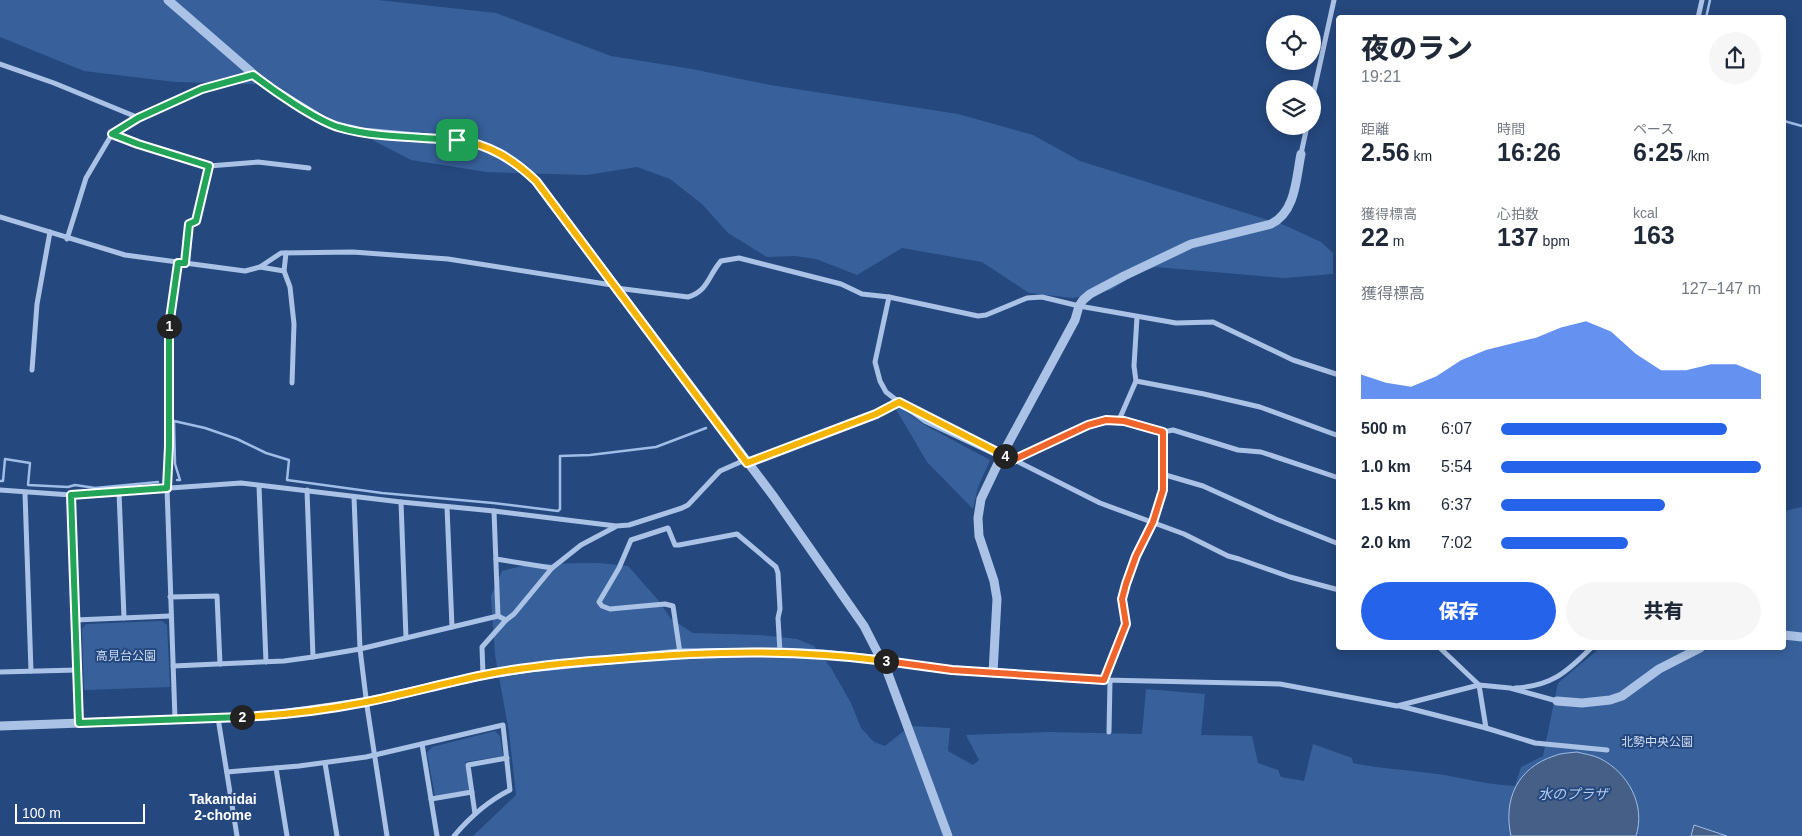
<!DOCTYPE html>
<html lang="ja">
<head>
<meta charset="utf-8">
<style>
	body { margin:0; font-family:Arial,"Noto Sans JP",sans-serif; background:#f6f6f7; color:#1f2937; height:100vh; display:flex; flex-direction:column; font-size:19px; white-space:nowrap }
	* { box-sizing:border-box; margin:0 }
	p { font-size:16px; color:#747a83 }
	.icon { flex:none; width:28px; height:28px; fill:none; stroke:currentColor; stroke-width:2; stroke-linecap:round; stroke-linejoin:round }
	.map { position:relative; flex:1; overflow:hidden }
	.panel { position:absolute; left:1336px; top:15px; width:450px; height:635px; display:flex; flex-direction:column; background:#fff; border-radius:5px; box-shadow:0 2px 12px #0003 }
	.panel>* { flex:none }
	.fabs { position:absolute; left:1266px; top:15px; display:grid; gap:10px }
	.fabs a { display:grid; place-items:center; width:55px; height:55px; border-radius:50%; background:#fff; box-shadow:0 2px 12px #0003; font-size:25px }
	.scale { position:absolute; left:15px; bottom:12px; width:130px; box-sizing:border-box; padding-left:5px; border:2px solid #fff; border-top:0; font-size:14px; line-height:18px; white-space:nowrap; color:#fff; -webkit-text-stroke:4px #25487e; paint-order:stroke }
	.pin { position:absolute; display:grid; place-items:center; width:42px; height:42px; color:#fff; margin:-21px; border-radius:10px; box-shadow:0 2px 8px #0006 }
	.km { position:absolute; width:25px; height:25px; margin:-12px; border-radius:50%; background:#222; color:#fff; font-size:14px; line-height:25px; text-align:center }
	.round { display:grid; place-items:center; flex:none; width:52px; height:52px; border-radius:26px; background:#f6f6f7 }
	.overview { display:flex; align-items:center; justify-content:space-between; height:85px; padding:0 25px }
	h1 { font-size:28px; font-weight:800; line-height:38px }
	.figures { display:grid; grid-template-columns:repeat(3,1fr); gap:8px; height:85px; padding:5px 25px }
	.figures div { display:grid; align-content:center }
	.figures b { font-size:25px; font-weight:800 }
	.figures small { font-size:14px; font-weight:400 }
	.figures p { font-size:14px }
	.chart { height:140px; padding:10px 25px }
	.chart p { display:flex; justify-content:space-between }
	.chart svg { width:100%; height:90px; margin-top:5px; fill:#2563eb; opacity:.7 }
	.action { display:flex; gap:10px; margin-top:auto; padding:10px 25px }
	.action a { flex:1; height:58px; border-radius:30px; background:#2563eb; color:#fff; font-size:20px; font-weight:800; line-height:58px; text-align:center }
	.action a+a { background:#f6f6f7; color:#1f2937 }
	ul { padding:0 25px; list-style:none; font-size:16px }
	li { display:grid; grid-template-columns:80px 60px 1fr; align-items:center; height:38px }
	li i { height:12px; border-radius:6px; background:#2563eb }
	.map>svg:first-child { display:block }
	.green { fill:#38619b }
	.water { fill:#455f86; stroke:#9fbde6 }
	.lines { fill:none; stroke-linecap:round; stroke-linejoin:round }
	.stream { stroke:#9fbde6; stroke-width:2.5 }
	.minor { stroke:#aac2e5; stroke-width:5 }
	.tertiary { stroke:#aac2e5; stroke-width:9 }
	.split-1-casing { stroke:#fff; stroke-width:10 }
	.split-2-casing { stroke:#fff; stroke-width:10 }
	.split-3-casing { stroke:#fff; stroke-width:10 }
	.split-4-casing { stroke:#fff; stroke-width:10 }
	.split-5-casing { stroke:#fff; stroke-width:10 }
	.split-1 { stroke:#22a559; stroke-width:6 }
	.split-2 { stroke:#22a559; stroke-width:6 }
	.split-3 { stroke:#f5b400; stroke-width:6 }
	.split-4 { stroke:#f0652b; stroke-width:6 }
	.split-5 { stroke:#f5b400; stroke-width:6 }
	.labels { text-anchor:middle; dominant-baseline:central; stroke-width:4; stroke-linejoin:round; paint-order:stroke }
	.park-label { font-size:12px; fill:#cdddf4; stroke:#25487e }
	.water-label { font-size:14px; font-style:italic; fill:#b5cced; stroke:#25487e }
	.neighbourhood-label { font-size:14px; font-weight:bold; fill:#fff; stroke:#25487e }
</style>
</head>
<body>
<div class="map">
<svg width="1802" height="836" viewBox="0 0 1802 836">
	<rect width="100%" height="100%" fill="#25487e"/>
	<g class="green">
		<path d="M0 0H378L496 13 611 56 692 69 770 85 958 114 1033 135 1080 161 1284 225 1321 242 1333 253V274L1284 278 1156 267 1137 273 1111 290 1073 298 1029 293 982 262 902 248 857 275 816 259 795 256 767 257 728 233 702 204 670 179 637 167 587 175 486 172 411 160 295 100 256 84 175 82 84 71 0 37Z"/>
		<path d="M893 404H896L923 424 990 460 978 487 973 509 927 462Z"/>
		<path d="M1802 507V836H473L516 795 509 732 495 655 491 596 502 571 530 564 600 563 628 566 658 600 671 619 693 633 759 635 797 639 814 646 831 668 851 703 861 728 874 742 885 746 910 726 950 728 948 751 973 765 979 760 966 735 1049 732 1142 734 1146 689 1205 694 1201 735 1252 736 1258 763 1278 770 1281 777 1304 781 1313 744 1352 758 1353 763C1381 769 1409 770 1438 774 1463 778 1489 785 1515 786L1521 767 1543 756 1558 683 1600 648H1784V511Z"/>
		<path d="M162 621 167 625 170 687 84 690 82 629 86 624Z"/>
		<path d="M495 731 500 736 503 756 465 762 469 789 467 791 435 796 427 753 432 747Z"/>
	</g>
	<g class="water">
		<path d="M1577 752C1584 754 1593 755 1599 758 1628 772 1646 805 1636 836H1511C1503 800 1517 768 1554 756 1560 753 1569 753 1577 752Z"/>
		<path d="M1694 825 1727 836H1691Z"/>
	</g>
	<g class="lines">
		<g class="stream">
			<path d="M1706 18 1710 0"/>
			<path d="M1784 121 1802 126"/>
			<path d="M899 404 924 422 994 455"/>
			<path d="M177 480H180L175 464 174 421 205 428 237 439 266 453 289 460 287 480 382 493 493 503 558 511 560 509V456L590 455 656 447 706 428"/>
			<path d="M0 481H3L5 459 30 463 28 485 68 487 75 485 95 488 158 482"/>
		</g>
		<g class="minor">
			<path d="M1698 18 1702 0"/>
			<path d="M0 64 54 83 139 118 112 134 86 178 67 239"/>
			<path d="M1312 100 1334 0"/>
			<path d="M139 118 202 89 253 75"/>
			<path d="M112 134 138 144 209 166 258 162 309 168"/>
			<path d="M1301 154 1307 126"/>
			<path d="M0 217 125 255 245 271 260 267 281 253 353 252 448 259 612 285"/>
			<path d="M286 253 284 271 290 287 294 324 292 383"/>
			<path d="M185 263 189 224 196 221 209 166"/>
			<path d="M260 267 284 271"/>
			<path d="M616 288 688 297C708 291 708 276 721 261L739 258 841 284 862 294 889 297 978 316 986 315 1027 298 1042 297 1079 306 1176 323 1213 322 1293 360 1339 375"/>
			<path d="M889 297 875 362 880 381 886 392 899 402 1100 503 1184 534 1228 556 1239 559 1290 577 1339 590"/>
			<path d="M1137 317 1134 366 1136 381 1204 394 1260 407 1339 436"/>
			<path d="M32 370 37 304 50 232"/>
			<path d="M1119 420 1136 381"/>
			<path d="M1013 460 1088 425 1106 420 1125 421 1163 432 1173 430 1238 450 1261 452 1339 478"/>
			<path d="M747 463 876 413 899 402"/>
			<path d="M1162 474 1203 486 1276 519 1339 544"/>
			<path d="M259 486 266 662"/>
			<path d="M0 490 71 495 241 483 401 502 494 511 616 526 629 525 682 508 688 505 720 471 745 460"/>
			<path d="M307 490 313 657"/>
			<path d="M119 492 124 618"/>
			<path d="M25 493 31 671"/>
			<path d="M71 495 79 723"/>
			<path d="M354 497 360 649 367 706 387 836"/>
			<path d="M401 502 406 638"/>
			<path d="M447 507 452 627"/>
			<path d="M494 511 498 616"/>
			<path d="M496 559 552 568"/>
			<path d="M170 597 217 596 220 664"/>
			<path d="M75 620 170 616"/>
			<path d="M1440 648 1479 685 1486 728"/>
			<path d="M680 653 673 606 665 604 610 609 602 606 599 602 619 568 631 540 668 528 675 545H679L737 534 776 567 778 573 780 609 778 618 780 652"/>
			<path d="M881 660 952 670 1104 680 1280 684 1397 706 1479 685 1510 688 1557 701"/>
			<path d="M173 666 284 661 313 657 360 649 498 616 506 620 514 614 552 568 581 545 615 527"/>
			<path d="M0 672 77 670"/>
			<path d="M483 675 482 647 506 620"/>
			<path d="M1104 680 1110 669 1125 624 1122 599 1126 584 1136 556 1153 522 1163 490V432"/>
			<path d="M1515 688C1551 686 1566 673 1591 648"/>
			<path d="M1400 706 1486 728 1535 743 1607 750"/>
			<path d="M218 718 237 836"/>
			<path d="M175 719 167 488 169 446V322L178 263"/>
			<path d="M1109 732 1110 681"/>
			<path d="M422 744 437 836"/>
			<path d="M325 763 337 836"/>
			<path d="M276 768 287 836"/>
			<path d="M227 772 299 766 366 757 503 725 510 790C488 801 470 817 454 836"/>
			<path d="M431 799 472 792"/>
			<path d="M475 814 468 765 507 758"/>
		</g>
		<g class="tertiary">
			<path d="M168 0 266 85 324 121 336 126 362 132 472 142C497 150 517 163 536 181L774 497 864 626 887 671 948 836"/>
			<path d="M1784 635 1802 637"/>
			<path d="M993 673 997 599 994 581 979 536 978 518 981 499 1002 455 1075 320 1079 306 1083 300 1090 294 1124 276 1191 244 1271 224C1296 212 1296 178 1301 154"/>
			<path d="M1557 701 1582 703 1610 700 1622 696 1659 669 1700 648"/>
			<path d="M0 726 268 716 366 702 483 675 529 668 680 653 780 652 823 654 881 660"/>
		</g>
	</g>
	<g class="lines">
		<g class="split-1-casing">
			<path id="split-1" d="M169 326 178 263H185L189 224 196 221 209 166 138 144 112 134 138 118 202 89 253 75C274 91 314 119 338 127 375 138 419 137 457 140"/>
		</g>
		<g class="split-2-casing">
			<path id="split-2" d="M169 326V446L167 488 71 495 79 723 242 717"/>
		</g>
		<g class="split-3-casing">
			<path id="split-3" d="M242 717C284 715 325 710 366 702 406 694 444 683 484 675 528 666 574 662 619 659 711 651 794 649 886 661"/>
		</g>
		<g class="split-4-casing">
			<path id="split-4" d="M886 661 952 670 1104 680 1126 624 1122 599 1126 584 1136 556 1153 522 1163 490V432L1124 421 1106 420 1088 425 1013 460 1005 456"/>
		</g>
		<g class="split-5-casing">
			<path id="split-5" d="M457 140C489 144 513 159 536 181L747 463 876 414 899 402 1005 456"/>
		</g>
		<use href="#split-1" class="split-1"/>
		<use href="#split-2" class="split-2"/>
		<use href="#split-3" class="split-3"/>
		<use href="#split-4" class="split-4"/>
		<use href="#split-5" class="split-5"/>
	</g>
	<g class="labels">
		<g class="park-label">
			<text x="126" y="656">高見台公園</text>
			<text x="1657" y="742">北勢中央公園</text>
		</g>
		<g class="water-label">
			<text x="1573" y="794">水のプラザ</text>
		</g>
		<g class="neighbourhood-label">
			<text x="223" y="799">Takamidai<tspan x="223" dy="16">2-chome</tspan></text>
		</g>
	</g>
</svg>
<div class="fabs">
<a><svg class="icon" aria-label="locate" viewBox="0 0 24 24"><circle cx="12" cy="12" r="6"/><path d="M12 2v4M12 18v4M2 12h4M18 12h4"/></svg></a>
<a><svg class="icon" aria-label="layers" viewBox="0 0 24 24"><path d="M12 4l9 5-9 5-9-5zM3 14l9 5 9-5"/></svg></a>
</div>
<div class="scale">100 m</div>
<div class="pin" style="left:457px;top:140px;background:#1e9e55"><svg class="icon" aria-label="arrive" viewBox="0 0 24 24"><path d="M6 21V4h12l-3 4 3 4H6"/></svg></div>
<b class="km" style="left:169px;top:326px">1</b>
<b class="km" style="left:242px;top:717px">2</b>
<b class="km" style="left:886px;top:661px">3</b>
<b class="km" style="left:1005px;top:456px">4</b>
<section class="panel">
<div class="overview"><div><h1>夜のラン</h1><p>19:21</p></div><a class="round"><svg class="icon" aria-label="share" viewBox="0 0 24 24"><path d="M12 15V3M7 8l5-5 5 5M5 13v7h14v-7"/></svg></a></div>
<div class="figures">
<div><p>距離</p><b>2.56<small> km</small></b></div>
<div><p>時間</p><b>16:26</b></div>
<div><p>ペース</p><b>6:25<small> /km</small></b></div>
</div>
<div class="figures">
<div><p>獲得標高</p><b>22<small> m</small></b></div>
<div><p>心拍数</p><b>137<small> bpm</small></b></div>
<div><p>kcal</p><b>163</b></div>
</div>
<div class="chart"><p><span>獲得標高</span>127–147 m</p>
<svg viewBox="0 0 160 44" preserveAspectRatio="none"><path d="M0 44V32L10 36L20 38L30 33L40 25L50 20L60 17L70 14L80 9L90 6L100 11L110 22L120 30L130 30L140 27L150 27L160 32V44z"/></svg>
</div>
<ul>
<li><b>500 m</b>6:07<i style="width:87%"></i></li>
<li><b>1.0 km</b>5:54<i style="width:100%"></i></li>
<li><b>1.5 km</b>6:37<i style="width:63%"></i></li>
<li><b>2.0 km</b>7:02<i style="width:49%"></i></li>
</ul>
<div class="action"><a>保存</a><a>共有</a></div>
</section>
</div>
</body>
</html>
